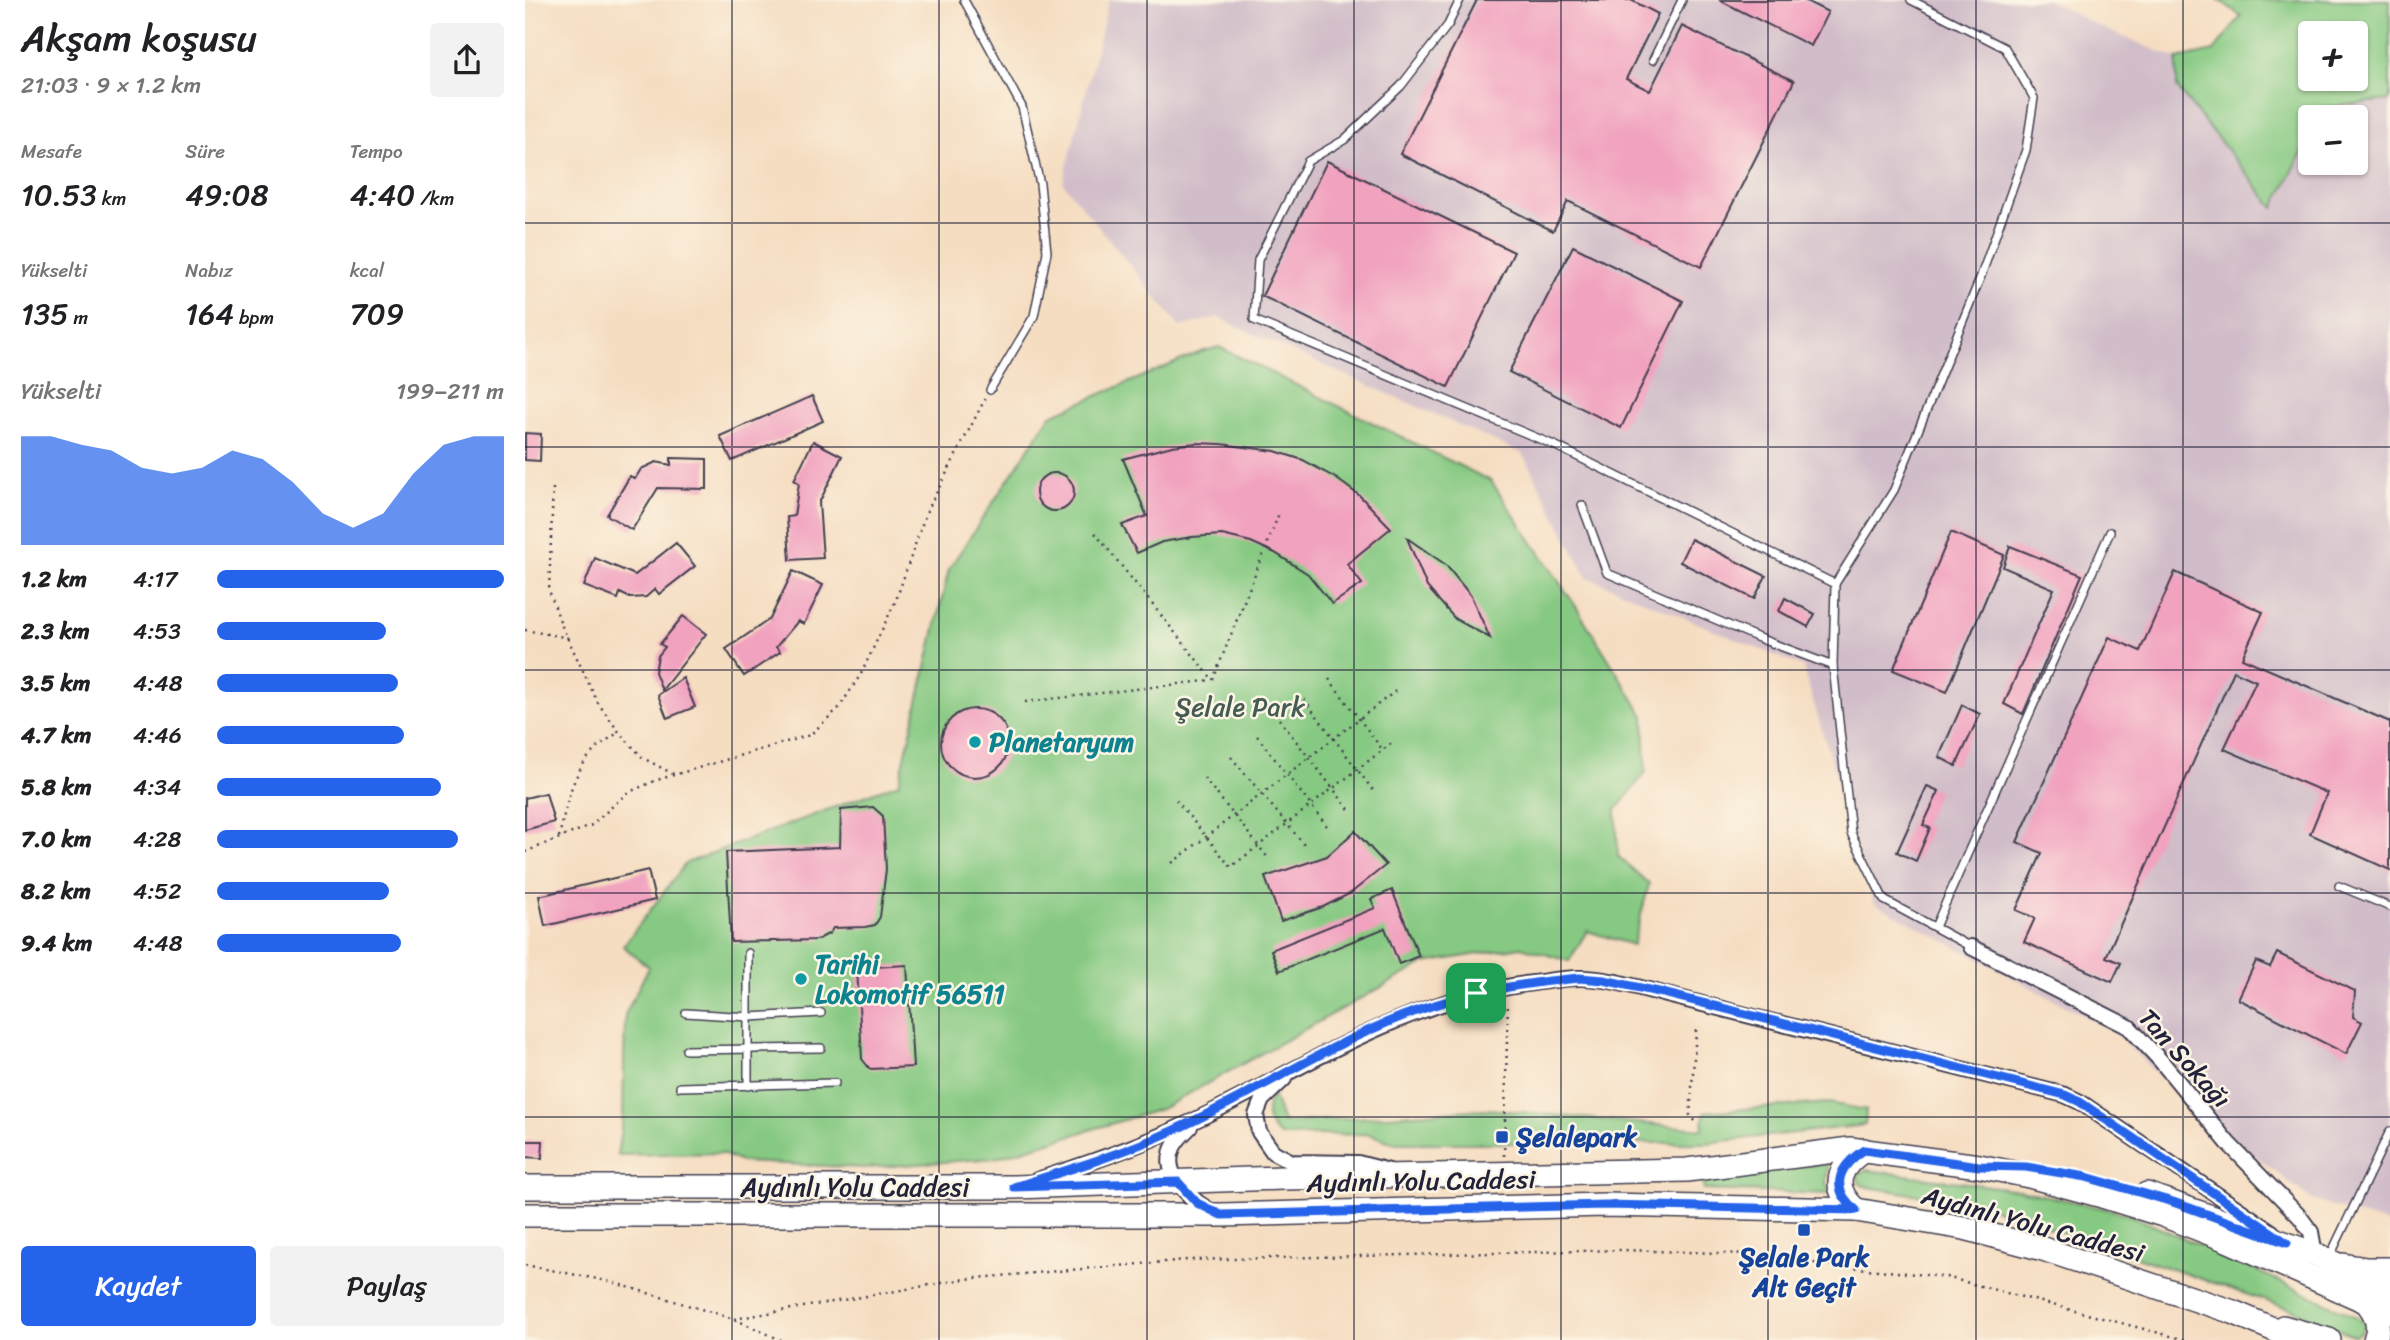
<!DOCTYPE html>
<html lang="tr">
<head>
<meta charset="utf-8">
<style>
	body { margin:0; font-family:Sriracha,sans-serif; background:#f2f2f2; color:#202124; height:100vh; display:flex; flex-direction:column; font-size:26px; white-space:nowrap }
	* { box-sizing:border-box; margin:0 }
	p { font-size:23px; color:#757577 }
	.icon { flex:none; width:38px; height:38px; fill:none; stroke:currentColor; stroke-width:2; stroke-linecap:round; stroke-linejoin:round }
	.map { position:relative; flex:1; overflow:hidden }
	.side { display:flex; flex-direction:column; background:#fff; width:525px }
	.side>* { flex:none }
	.tools { position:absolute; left:1773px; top:21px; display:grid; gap:14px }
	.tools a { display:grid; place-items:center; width:70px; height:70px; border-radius:7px; background:#fff; box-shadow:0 2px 5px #0004; font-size:35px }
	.pin { position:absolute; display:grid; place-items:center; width:60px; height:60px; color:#fff; margin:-30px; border-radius:14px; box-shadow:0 4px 10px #0006 }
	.round { display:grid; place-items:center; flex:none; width:74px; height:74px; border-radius:7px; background:#f2f2f2 }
	.headline { display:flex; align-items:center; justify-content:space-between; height:119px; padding:0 21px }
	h1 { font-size:38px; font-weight:600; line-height:52px }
	.figures { display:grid; grid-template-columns:repeat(3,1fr); gap:10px; height:119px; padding:7px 21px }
	.figures div { display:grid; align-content:center }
	.figures b { font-size:30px; font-weight:600 }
	.figures small { font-size:19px; font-weight:400 }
	.figures p { font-size:19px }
	.chart { height:196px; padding:14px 21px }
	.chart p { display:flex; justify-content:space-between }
	.chart svg { width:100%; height:126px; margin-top:7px; fill:#2563eb; opacity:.7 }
	.action { display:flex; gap:14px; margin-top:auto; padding:14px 21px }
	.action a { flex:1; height:80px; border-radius:7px; background:#2563eb; color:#fff; font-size:28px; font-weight:600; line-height:80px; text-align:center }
	.action a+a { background:#f2f2f2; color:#202124 }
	ul { padding:0 21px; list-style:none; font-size:23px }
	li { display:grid; grid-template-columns:112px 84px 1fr; align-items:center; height:52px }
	li i { height:18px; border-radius:9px; background:#2563eb }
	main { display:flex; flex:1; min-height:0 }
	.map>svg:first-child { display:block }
	.industrial { fill:#d1bdc9 }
	.green { fill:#86c982; stroke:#54765e; stroke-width:2; fill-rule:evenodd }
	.building { fill:#f1a2bf }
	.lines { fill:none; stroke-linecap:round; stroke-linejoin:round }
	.lane-casing { stroke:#423e4f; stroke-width:10 }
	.street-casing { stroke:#423e4f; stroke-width:18 }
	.secondary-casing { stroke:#423e4f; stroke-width:24 }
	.primary-casing { stroke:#423e4f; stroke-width:26 }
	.path { stroke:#423e4f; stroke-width:2.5; stroke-dasharray:2 5; stroke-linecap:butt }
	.lane { stroke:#fff; stroke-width:7 }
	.street { stroke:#fff; stroke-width:14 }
	.secondary { stroke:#fff; stroke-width:21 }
	.primary { stroke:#fff; stroke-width:23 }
	.route-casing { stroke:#fff; stroke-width:14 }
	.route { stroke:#2563eb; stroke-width:9 }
	.grid { fill:none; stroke:#22223b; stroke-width:2; stroke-opacity:0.55 }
	.culture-dot { fill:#0f9aa8; stroke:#fcf5e5; stroke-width:2.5 }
	.transit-dot { fill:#1a4fb4; stroke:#fcf5e5; stroke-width:2.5 }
	.labels { text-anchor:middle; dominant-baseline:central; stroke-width:5; stroke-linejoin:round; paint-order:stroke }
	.park-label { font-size:26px; fill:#455c54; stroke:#fcf5e5 }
	.culture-label { font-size:26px; font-weight:bold; fill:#0d838f; stroke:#fcf5e5; text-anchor:start }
	.street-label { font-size:26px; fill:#22223b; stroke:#fcf5e5 }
	.transit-label { font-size:26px; font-weight:bold; fill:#164399; stroke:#fcf5e5; text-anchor:start }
</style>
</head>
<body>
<main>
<section class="side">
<div class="headline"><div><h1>Akşam koşusu</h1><p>21:03 · 9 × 1.2 km</p></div><a class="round"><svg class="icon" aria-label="share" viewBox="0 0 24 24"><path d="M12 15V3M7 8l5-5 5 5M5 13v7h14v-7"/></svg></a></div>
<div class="figures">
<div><p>Mesafe</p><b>10.53<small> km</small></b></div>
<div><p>Süre</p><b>49:08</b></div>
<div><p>Tempo</p><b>4:40<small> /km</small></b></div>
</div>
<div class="figures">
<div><p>Yükselti</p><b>135<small> m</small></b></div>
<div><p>Nabız</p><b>164<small> bpm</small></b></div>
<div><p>kcal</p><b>709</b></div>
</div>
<div class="chart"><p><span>Yükselti</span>199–211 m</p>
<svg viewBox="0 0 160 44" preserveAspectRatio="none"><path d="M0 44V6L10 6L20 9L30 11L40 17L50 19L60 17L70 11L80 14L90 22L100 33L110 38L120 33L130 19L140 9L150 6L160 6V44z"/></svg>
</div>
<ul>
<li><b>1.2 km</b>4:17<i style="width:100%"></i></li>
<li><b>2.3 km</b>4:53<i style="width:59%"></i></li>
<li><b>3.5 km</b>4:48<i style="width:63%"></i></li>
<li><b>4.7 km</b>4:46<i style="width:65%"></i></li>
<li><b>5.8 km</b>4:34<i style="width:78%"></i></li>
<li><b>7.0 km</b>4:28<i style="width:84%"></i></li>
<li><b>8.2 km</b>4:52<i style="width:60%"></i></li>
<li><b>9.4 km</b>4:48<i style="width:64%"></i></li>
</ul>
<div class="action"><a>Kaydet</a><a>Paylaş</a></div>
</section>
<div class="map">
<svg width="1865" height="1340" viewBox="0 0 1865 1340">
	<rect width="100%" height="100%" fill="#fcf5e5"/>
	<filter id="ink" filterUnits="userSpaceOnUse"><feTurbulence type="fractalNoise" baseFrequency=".0143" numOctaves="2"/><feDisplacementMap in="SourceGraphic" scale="14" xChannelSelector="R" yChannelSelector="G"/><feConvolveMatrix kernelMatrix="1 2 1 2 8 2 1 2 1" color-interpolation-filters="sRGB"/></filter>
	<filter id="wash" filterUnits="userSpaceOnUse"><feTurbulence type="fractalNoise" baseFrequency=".00686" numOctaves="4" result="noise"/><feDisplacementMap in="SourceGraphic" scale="28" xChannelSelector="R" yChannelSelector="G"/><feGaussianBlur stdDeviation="1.57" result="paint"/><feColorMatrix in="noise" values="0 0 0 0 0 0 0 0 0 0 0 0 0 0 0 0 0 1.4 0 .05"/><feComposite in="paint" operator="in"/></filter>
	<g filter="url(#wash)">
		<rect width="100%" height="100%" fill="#f5ddc1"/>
		<path class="industrial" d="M584 0H1523L1575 27 1652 59 1653 88 1749 207 1785 137V163H1830V117H1795L1800 107 1865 100V1224L1787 1200 1656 1098 1589 1032 1349 903 1278 667 1062 577 998 454 711 326 694 317 655 327 538 183Z"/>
		<g class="green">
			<path d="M1694 0H1865V100L1800 107 1795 117H1785V137L1749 208 1652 88V59L1689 51 1716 16ZM1785 33H1830V79H1785Z"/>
			<path d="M694 347 966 481 1050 605 1119 716 1121 772 1091 810 1093 856 1124 884 1108 945 1062 931 1044 961 996 947 900 963 636 1109 470 1158 341 1168 216 1162 196 1153 92 1155 98 1117 100 1015 124 967 98 946 161 863 374 783 424 569 526 415 676 352Z"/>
			<path d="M748 1094 758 1123 962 1109 1178 1129 1179 1112 1304 1103 1341 1110 1340 1125 1181 1143H869L844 1134 755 1136C740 1125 738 1110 748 1094Z"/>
			<path d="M1303 1163 1301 1183 1306 1194 1179 1190 1177 1180Z"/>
			<path d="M1342 1170 1495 1190 1599 1213 1675 1245 1832 1317 1840 1325 1836 1332 1829 1336 1777 1313 1469 1209 1427 1200 1342 1187 1335 1184 1332 1175Z"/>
		</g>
		<g id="blocks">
			<g class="building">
				<path d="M952 0H1106L1133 14 1101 79 1125 91 1157 26 1269 81 1176 267 1043 201 1028 231 875 154Z"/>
				<path d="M1194 0H1279L1303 12 1286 46Z"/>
				<path d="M802 161 989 252 923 387 737 296Z"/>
				<path d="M1048 246 1158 301 1096 428 984 372Z"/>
				<path d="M287 396 298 421 207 461 195 436Z"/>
				<path d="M0 433 16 434 15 461 0 460Z"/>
				<path d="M288 441 317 456 294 503 298 558 265 560 262 517 269 516 274 483 269 480Z"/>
				<path d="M671 443 696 444 750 451 778 460 812 479 835 496 866 528 822 564 837 584 807 604 783 574 750 553 726 542 697 535 667 537 637 542 612 553 597 525 622 516 598 459 647 446Z"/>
				<path d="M146 458 182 459V489L133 488 107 530 82 515 105 476 110 479 116 469 131 462 146 465Z"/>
				<circle cx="530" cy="492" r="19"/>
				<path d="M1426 532 1479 555 1422 692 1368 670Z"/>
				<path d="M882 538 921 565 946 596 965 638 930 619 902 587Z"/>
				<path d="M1166 539 1241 576 1229 599 1155 562Z"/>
				<path d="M151 543 170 566 134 594 130 589 121 597 105 598 95 593 93 599 59 586 70 558 110 575Z"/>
				<path d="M1485 546 1557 575 1498 714 1479 704 1529 589 1478 567Z"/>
				<path d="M268 571 298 585 279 624 273 621 251 647 255 652 219 676 201 649 245 619Z"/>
				<path d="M1650 572 1738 612 1717 658 1865 722V870L1785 834 1802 793 1699 749 1731 681 1709 671 1581 957 1596 963 1587 982 1499 942 1510 918 1491 910 1517 853 1492 842 1584 637 1615 651Z"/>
				<path d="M1260 598 1290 614 1283 627 1254 611Z"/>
				<path d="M158 616 181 634 137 690 130 672 133 656 140 647 135 644Z"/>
				<path d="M158 678 170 707 142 718 133 695Z"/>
				<path d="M1437 705 1455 714 1431 766 1414 757Z"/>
				<circle cx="450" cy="743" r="34"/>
				<path d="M1402 786 1414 791 1398 825 1405 828 1391 861 1372 852Z"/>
				<path d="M21 793 29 822 0 830V798Z"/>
				<path d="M348 807 358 816 361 869 355 917 350 925 340 927 308 928 305 933 292 940 206 942 201 852 315 847 316 810Z"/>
				<path d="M830 831 861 865 826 893 798 907 756 921 740 877 802 856Z"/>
				<path d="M123 870 130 900 20 926 14 896Z"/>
				<path d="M867 890 894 956 874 964 860 928 754 971 746 950 850 908 846 899Z"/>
				<path d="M1752 953 1830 991 1828 1017 1837 1022 1821 1054 1713 999 1731 961 1745 967Z"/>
				<path d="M382 965 388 1067 345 1069 337 1059 332 968Z"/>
				<path d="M0 1141H18L17 1158 0 1157Z"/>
			</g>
		</g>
	</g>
	<g filter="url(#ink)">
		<use href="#blocks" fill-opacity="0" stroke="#423e4f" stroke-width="2"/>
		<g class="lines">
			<g class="lane-casing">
				<g id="lane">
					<path d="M439 0 497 107 515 184 522 252 509 316 465 390"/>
					<path d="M935 0 923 25 876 86 819 140 783 161 733 260 729 320 1029 445 1310 584"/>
					<path d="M1128 60 1157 0"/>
					<path d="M1057 505 1082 573 1236 639 1308 666 1326 833 1359 900 1446 947"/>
					<path d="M1308 666 1310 584 1369 490 1456 276 1501 150 1509 98 1480 48 1386 0"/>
					<path d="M1814 886 1865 907"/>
					<path d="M1410 927 1585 532"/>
					<path d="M223 953V1086"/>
					<path d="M161 1013 224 1017 296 1013"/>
					<path d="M161 1050 296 1048"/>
					<path d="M155 1087 310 1083"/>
					<path d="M1805 1256 1865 1131"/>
				</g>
			</g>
			<g class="street-casing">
				<g id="street">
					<path d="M1446 947 1604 1027 1636 1061 1703 1143 1775 1217 1786 1232 1790 1254"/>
					<path d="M759 1079 737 1100 731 1115 734 1132 748 1152 767 1162 833 1163 864 1171"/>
					<path d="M665 1127C657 1135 648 1143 646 1154 640 1179 671 1204 690 1213"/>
					<path d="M512 1180C572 1161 629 1141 685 1113 793 1059 885 999 1008 983 1023 981 1039 978 1055 978 1083 978 1111 987 1138 994L1540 1095 1555 1102 1747 1232"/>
				</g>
			</g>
			<g class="secondary-casing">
				<path id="secondary" d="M1818 1264 1841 1268H1865"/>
			</g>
			<g class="primary-casing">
				<g id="primary">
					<path d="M0 1187H489L758 1178 1162 1170 1325 1149 1454 1166 1504 1176 1577 1196 1638 1215 1702 1240 1865 1312"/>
					<path d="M1622 1194 1790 1254 1865 1290"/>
					<path d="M1331 1210C1305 1187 1313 1167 1339 1150"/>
					<path d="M0 1215H696L1080 1205 1331 1210 1439 1228 1518 1249 1708 1312 1773 1340"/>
					<path d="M1840 1300C1851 1313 1856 1324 1850 1340"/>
					<path d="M1758 1327 1804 1340"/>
				</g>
			</g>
			<g class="path">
				<path d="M28 488 24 590 36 624 73 703 94 732 118 758 150 775"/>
				<path d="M570 533 688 680"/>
				<path d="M0 630 44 638"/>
				<path d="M804 679 857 749"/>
				<path d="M688 680 755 511"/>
				<path d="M779 699 850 793"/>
				<path d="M500 702 688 680"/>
				<path d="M754 719 827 813"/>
				<path d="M732 736 805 830"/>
				<path d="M706 757 782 848"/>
				<path d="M679 778 744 859"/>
				<path d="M651 800 706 867 868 742"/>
				<path d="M34 837C41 806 46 775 68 752 75 744 86 738 94 732"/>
				<path d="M0 852 67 825 102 793 132 780 285 735 314 708 336 674 371 600 401 513 460 399"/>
				<path d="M647 863 873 689"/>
				<path d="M1171 1030 1165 1115 1173 1124"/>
				<path d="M979 1156 983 1002"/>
				<path d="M0 1265 83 1281 209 1319 256 1340"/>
				<path d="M209 1319 440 1279 662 1260 1097 1250 1258 1255 1293 1264 1421 1277 1661 1340"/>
			</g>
			<use href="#lane" class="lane"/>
			<use href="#street" class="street"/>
			<use href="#secondary" class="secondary"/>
			<use href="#primary" class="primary"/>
		</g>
	</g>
	<g class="lines" filter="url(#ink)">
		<g class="route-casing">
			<path id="route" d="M1054 978 1079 980 1138 993 1540 1095 1555 1102 1762 1243 1648 1202 1561 1177 1501 1167 1454 1166 1339 1150C1313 1167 1304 1188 1331 1210L1080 1205 696 1215 672 1203 653 1182 489 1187C543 1170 597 1154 649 1130 727 1095 799 1047 878 1016 935 994 994 983 1054 978Z"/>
		</g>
		<use href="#route" class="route"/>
	</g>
	<path class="grid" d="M207 0V1340M414 0V1340M622 0V1340M829 0V1340M1036 0V1340M1243 0V1340M1451 0V1340M1658 0V1340M0 223H1865M0 447H1865M0 670H1865M0 893H1865M0 1117H1865"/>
	<g class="culture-dot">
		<circle cx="450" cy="742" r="7"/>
		<circle cx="276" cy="979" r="7"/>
	</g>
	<g class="transit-dot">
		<rect x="970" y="1130" width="14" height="14" rx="3.5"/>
		<rect x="1272" y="1223" width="14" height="14" rx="3.5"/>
	</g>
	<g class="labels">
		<g class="park-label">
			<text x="715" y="707">Şelale Park</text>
		</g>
		<g class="culture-label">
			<text x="464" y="742">Planetaryum</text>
			<text x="290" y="964">Tarihi<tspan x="290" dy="30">Lokomotif 56511</tspan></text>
		</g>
		<g class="street-label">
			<text transform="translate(1660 1058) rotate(48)">Tan Sokağı</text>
			<text transform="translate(896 1181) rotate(-1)">Aydınlı Yolu Caddesi</text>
			<text x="330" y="1187">Aydınlı Yolu Caddesi</text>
			<text transform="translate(1508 1224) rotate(15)">Aydınlı Yolu Caddesi</text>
		</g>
		<g class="transit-label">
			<text x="991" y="1137">Şelalepark</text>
			<text x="1279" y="1257" text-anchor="middle">Şelale Park<tspan x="1279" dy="30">Alt Geçit</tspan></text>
		</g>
	</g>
</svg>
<div class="tools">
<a>+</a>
<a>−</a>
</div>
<div class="pin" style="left:951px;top:993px;background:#1e9e55"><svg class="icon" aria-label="arrive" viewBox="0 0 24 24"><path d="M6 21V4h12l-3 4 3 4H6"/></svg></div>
</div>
</main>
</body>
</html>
